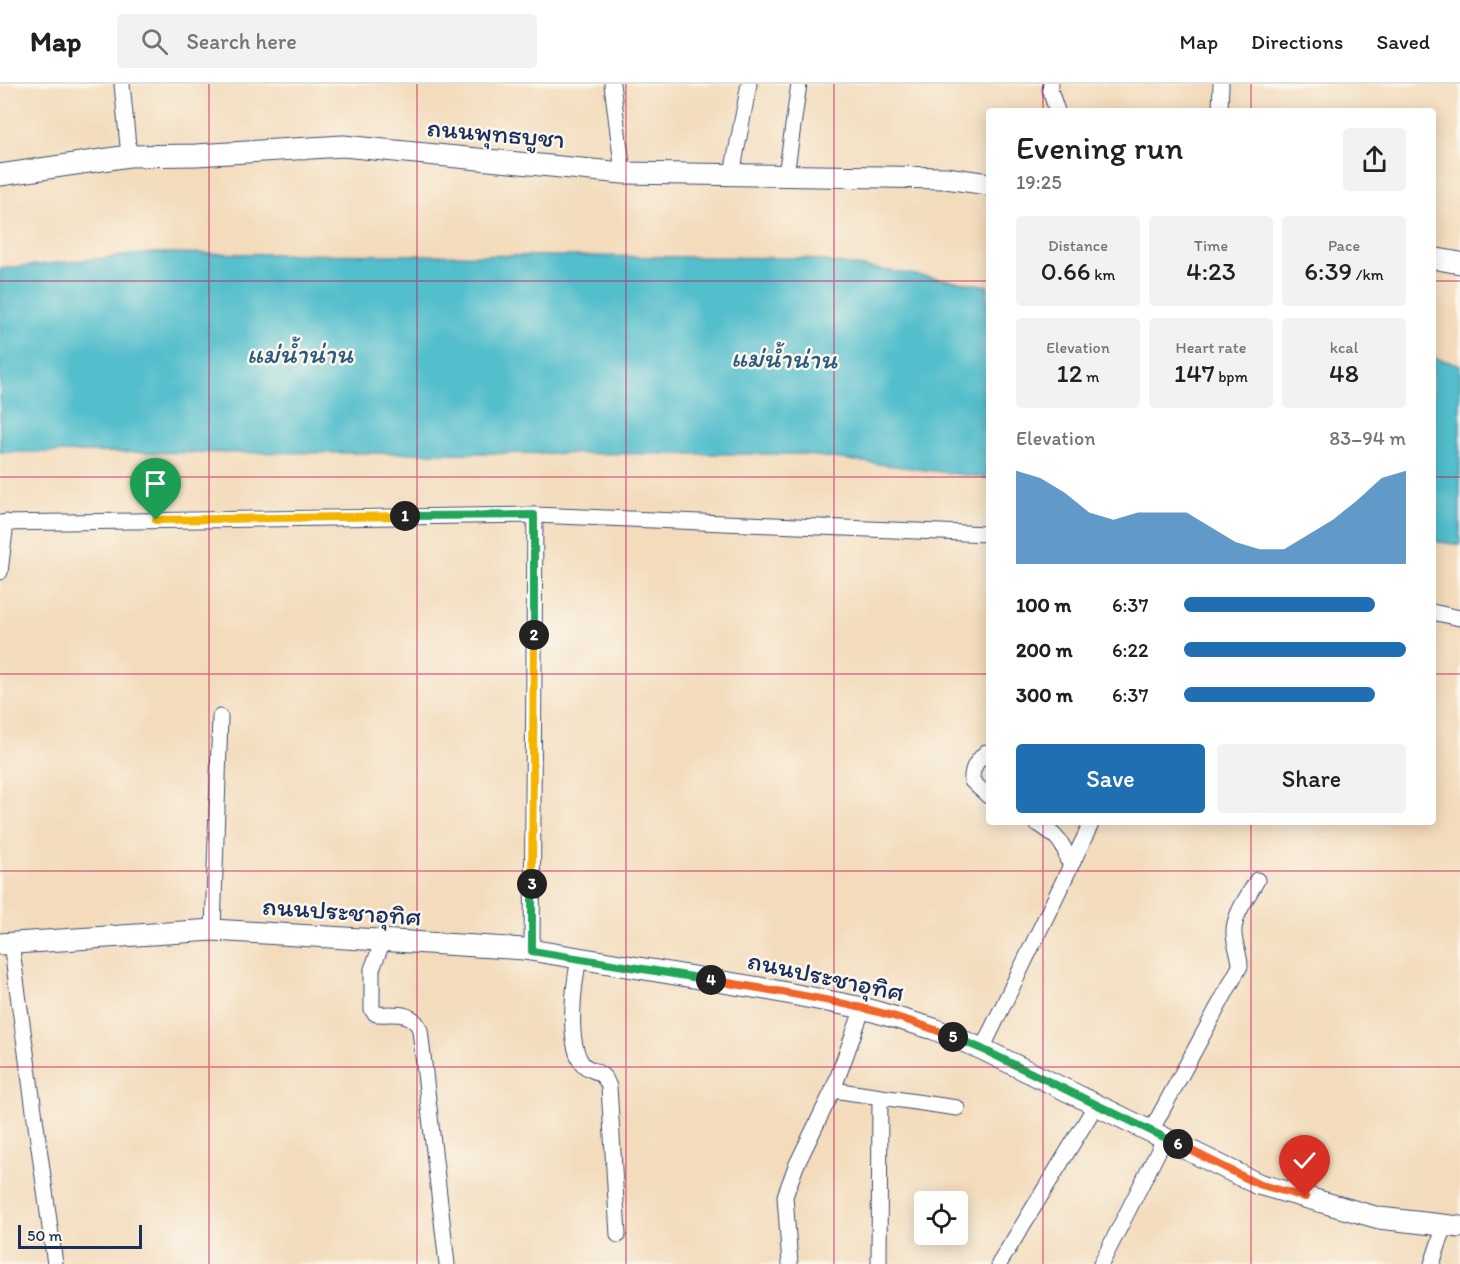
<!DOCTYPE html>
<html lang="en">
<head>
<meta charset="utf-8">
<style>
	body { margin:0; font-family:Itim,"Playpen Sans Thai",sans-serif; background:#f2f2f2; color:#202124; height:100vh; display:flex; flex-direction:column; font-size:22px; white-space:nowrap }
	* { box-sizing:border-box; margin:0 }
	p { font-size:20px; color:#757577 }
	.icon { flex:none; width:33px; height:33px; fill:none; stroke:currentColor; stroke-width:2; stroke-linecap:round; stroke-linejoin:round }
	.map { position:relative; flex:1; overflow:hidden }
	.panel { position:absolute; left:986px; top:24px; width:450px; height:717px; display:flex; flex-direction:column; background:#fff; border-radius:6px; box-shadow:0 3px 15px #0003 }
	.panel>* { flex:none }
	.buttons { position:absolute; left:914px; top:1107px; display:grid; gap:12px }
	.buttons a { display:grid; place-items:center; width:54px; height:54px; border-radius:6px; background:#fff; box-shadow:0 3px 15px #0003; font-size:30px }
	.scale { position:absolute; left:18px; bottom:15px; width:124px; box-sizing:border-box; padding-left:6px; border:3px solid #1b2f5e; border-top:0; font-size:16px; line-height:21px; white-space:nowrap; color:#1b2f5e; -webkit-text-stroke:4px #fbf7ec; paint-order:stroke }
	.pin { position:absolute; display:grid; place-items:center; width:51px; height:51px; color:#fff; margin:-62px -26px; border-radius:50% 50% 50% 0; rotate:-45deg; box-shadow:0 0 6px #0007 }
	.pin .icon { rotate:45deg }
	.km { position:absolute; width:30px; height:30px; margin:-15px; border-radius:50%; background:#222; color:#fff; font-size:16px; line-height:30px; text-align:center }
	.round { display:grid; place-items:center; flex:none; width:63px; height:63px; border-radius:6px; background:#f2f2f2 }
	.headline { display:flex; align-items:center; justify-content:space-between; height:102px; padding:0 30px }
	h1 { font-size:33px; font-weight:600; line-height:45px }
	.metrics { display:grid; grid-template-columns:repeat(3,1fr); gap:9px; height:102px; padding:6px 30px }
	.metrics div { display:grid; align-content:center; border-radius:6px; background:#f2f2f2; text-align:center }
	.metrics b { font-size:26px; font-weight:600 }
	.metrics small { font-size:16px; font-weight:400 }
	.metrics p { font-size:16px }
	.chart { height:168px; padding:12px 30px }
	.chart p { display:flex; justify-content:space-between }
	.chart svg { width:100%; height:108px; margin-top:6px; fill:#1f6fb2; opacity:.7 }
	.button { display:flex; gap:12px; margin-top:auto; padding:12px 30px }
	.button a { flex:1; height:69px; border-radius:6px; background:#1f6fb2; color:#fff; font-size:24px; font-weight:600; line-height:69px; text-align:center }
	.button a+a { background:#f2f2f2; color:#202124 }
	ul { padding:0 30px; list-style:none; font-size:20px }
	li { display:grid; grid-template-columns:96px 72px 1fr; align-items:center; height:45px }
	li i { height:15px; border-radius:8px; background:#1f6fb2 }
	header { display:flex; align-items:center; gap:36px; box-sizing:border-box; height:84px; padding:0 30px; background:#fff; border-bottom:2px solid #e0e0e0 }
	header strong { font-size:28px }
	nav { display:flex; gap:33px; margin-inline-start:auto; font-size:21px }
	.search { width:420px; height:54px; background:#f2f2f2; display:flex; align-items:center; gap:15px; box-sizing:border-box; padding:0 21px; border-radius:6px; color:#757577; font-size:22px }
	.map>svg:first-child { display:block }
	.water { fill:#52becc; stroke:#367695; stroke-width:1.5 }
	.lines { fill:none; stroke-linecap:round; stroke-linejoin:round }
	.street-casing { stroke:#3b496c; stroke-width:17 }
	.secondary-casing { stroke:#3b496c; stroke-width:23 }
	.street { stroke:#fff; stroke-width:15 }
	.secondary { stroke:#fff; stroke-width:21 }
	.split-1-casing { stroke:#fff; stroke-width:12 }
	.split-2-casing { stroke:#fff; stroke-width:12 }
	.split-3-casing { stroke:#fff; stroke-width:12 }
	.split-4-casing { stroke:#fff; stroke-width:12 }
	.split-5-casing { stroke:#fff; stroke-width:12 }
	.split-6-casing { stroke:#fff; stroke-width:12 }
	.split-7-casing { stroke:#fff; stroke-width:12 }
	.split-1 { stroke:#f5b400; stroke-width:8 }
	.split-2 { stroke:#22a559; stroke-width:8 }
	.split-3 { stroke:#f5b400; stroke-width:8 }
	.split-4 { stroke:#22a559; stroke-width:8 }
	.split-5 { stroke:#f0652b; stroke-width:8 }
	.split-6 { stroke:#22a559; stroke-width:8 }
	.split-7 { stroke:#f0652b; stroke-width:8 }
	.grid { fill:none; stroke:#c2185b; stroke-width:1.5; stroke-opacity:0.55 }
	.labels { text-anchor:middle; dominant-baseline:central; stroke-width:5; stroke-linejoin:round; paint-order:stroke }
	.street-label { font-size:26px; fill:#1b2f5e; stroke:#fbf7ec }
	.water-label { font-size:27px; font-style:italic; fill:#2c5a7f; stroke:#fbf7ec }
</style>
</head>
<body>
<header>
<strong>Map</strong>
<div class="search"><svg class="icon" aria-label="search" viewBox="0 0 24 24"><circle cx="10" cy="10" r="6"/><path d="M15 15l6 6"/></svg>Search here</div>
<nav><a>Map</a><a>Directions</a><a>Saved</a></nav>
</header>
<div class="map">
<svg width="1460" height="1180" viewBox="0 0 1460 1180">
	<rect width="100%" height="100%" fill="#fbf7ec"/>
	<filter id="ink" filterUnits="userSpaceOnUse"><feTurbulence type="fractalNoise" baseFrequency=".0167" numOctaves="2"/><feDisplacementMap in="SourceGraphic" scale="12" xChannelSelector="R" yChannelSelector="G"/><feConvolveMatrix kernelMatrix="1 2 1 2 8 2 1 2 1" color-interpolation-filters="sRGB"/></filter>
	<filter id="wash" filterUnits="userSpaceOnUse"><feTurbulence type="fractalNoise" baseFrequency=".008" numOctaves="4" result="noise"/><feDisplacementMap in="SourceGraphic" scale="24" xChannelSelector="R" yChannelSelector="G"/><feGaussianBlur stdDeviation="1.35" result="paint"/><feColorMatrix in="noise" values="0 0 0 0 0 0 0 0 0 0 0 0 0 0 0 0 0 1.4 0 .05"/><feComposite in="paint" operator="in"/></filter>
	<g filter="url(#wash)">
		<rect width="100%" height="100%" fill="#f3dbbb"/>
		<g class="water">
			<path d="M153 169 804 174 988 202V394L801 370 0 368V185Z"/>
			<path d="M1432 273 1460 281V461L1433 457Z"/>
		</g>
	</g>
	<g filter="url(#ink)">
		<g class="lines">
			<g class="street-casing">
				<g id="street">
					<path d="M122 0 129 72"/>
					<path d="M612 0 623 89"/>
					<path d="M1051 0 1050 6 1057 27"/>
					<path d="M1220 27 1221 0"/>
					<path d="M732 90 749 0"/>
					<path d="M786 91 799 0"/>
					<path d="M0 439 535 431 988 450"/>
					<path d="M0 488 6 438"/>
					<path d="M1432 528 1460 534"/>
					<path d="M986 668C977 677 971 684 972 697L988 712"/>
					<path d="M1035 738C1049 746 1065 757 1067 775L1073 778"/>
					<path d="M213 846 220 633"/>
					<path d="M383 857 372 885V926L376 930C394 931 413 926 420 946L447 1180"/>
					<path d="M11 859 55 1180"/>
					<path d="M532 866 535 431"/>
					<path d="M579 874C574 900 567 952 580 976 587 990 602 982 609 1003L618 1151"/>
					<path d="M982 965 1092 738"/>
					<path d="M833 1006 957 1024"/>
					<path d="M1151 1047 1240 882C1240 870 1234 861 1234 849 1233 831 1249 811 1257 796"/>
					<path d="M790 1180 785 1112 796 1082 833 1006 863 924"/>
					<path d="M879 1180 880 1013"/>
					<path d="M999 1180 1096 1021"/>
					<path d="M1101 1180 1165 1054"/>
					<path d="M1432 1180 1445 1141"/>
				</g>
			</g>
			<g class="secondary-casing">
				<g id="secondary">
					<path d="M0 91 129 72 196 71 343 62 623 89 946 94 988 100"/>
					<path d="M1432 174 1460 179"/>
					<path d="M0 860 213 846 524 865 771 906 863 924 934 945 982 965 1258 1100 1379 1134 1460 1143"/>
				</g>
			</g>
			<use href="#street" class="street"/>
			<use href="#secondary" class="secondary"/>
		</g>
	</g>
	<g class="lines" filter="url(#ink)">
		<g class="split-1-casing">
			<path id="split-1" d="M156 436 405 432"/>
		</g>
		<g class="split-2-casing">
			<path id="split-2" d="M405 432 534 431V551"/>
		</g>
		<g class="split-3-casing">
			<path id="split-3" d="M532 800 534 551"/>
		</g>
		<g class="split-4-casing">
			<path id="split-4" d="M532 800V867L711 896"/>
		</g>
		<g class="split-5-casing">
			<path id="split-5" d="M711 896C792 910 877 921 953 953"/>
		</g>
		<g class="split-6-casing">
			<path id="split-6" d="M953 953 982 965 1178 1060"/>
		</g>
		<g class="split-7-casing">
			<path id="split-7" d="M1178 1060 1258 1100 1305 1113"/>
		</g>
		<use href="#split-1" class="split-1"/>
		<use href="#split-2" class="split-2"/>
		<use href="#split-3" class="split-3"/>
		<use href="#split-4" class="split-4"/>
		<use href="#split-5" class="split-5"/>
		<use href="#split-6" class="split-6"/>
		<use href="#split-7" class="split-7"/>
	</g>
	<path class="grid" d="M209 0V1180M417 0V1180M626 0V1180M834 0V1180M1043 0V27M1251 0V27M0 197H988M1432 197H1460M0 393H988M1432 393H1460M0 590H988M1432 590H1460M1043 738V1180M1251 738V1180M0 787H1460M0 983H1460"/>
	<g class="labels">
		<g class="street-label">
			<text transform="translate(496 49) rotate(5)">ถนนพุทธบูชา</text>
			<text transform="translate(342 827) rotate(4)">ถนนประชาอุทิศ</text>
			<text transform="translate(826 892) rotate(12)">ถนนประชาอุทิศ</text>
		</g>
		<g class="water-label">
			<text x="300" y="269">แม่น้ำน่าน</text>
			<text transform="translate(784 274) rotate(1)">แม่น้ำน่าน</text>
		</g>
	</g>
</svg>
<div class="buttons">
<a><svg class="icon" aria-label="locate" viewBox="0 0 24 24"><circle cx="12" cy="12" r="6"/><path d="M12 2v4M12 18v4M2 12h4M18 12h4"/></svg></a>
</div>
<div class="scale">50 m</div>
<div class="pin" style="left:156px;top:436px;background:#1e9e55"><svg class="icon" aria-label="arrive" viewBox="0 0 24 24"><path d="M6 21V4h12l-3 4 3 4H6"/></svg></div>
<div class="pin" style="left:1305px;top:1113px;background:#d93025"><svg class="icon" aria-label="check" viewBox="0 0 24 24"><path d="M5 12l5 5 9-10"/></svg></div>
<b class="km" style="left:405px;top:432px">1</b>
<b class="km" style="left:534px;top:551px">2</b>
<b class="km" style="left:532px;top:800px">3</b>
<b class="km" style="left:711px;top:896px">4</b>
<b class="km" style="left:953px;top:953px">5</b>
<b class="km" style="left:1178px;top:1060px">6</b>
<section class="panel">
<div class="headline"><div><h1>Evening run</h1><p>19:25</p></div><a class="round"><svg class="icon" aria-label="share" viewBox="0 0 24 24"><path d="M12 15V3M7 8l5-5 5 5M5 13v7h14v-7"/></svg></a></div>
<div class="metrics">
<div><p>Distance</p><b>0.66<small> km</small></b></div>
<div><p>Time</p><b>4:23</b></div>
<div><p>Pace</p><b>6:39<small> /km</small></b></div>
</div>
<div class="metrics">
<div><p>Elevation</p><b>12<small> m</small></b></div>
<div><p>Heart rate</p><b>147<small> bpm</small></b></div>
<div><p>kcal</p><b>48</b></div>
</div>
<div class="chart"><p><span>Elevation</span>83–94 m</p>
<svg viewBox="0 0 160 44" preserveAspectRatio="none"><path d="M0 44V6L10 9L20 15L30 23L40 26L50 23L60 23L70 23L80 29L90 35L100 38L110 38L120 32L130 26L140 18L150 9L160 6V44z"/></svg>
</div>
<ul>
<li><b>100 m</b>6:37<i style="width:86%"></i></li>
<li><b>200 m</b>6:22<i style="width:100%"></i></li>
<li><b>300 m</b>6:37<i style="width:86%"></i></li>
</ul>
<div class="button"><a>Save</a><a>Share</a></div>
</section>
</div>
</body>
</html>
